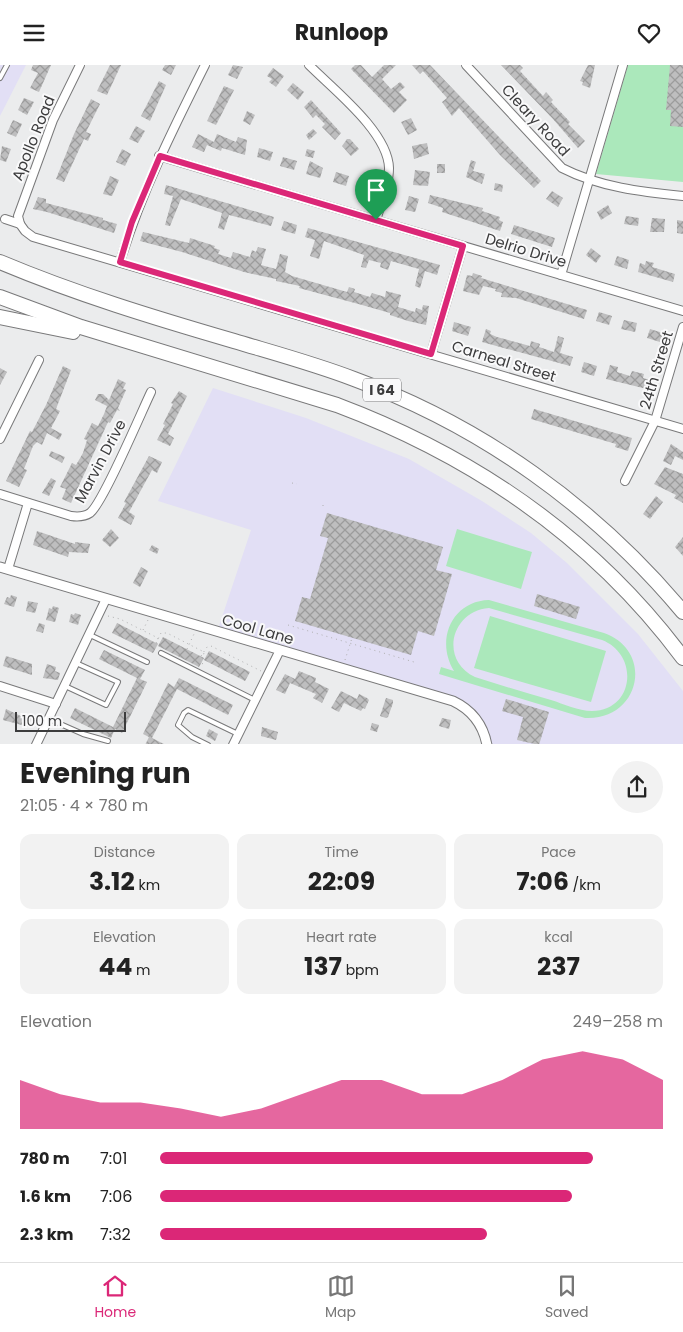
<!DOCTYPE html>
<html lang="en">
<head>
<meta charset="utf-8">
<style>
	body { margin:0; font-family:Poppins,sans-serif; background:#f2f2f2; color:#222; height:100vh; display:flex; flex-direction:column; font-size:19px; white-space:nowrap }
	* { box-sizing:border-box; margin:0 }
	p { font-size:16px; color:#767676 }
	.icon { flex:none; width:28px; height:28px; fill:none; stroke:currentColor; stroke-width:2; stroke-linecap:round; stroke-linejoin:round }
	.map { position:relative; height:679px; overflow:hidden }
	.sheet { display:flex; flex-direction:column; background:#fff; flex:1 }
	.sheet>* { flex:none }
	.scale { position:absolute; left:15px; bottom:12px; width:111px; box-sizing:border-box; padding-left:5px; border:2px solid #3c3c3d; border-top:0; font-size:14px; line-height:18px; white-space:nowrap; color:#3c3c3d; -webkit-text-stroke:4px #f9f9fa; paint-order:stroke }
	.pin { position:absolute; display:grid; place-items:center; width:42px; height:42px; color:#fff; margin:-51px -21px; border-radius:50% 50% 50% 0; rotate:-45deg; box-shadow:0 0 5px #0007 }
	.pin .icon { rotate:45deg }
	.round { display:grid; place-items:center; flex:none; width:52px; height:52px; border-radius:26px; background:#f2f2f2 }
	.overview { display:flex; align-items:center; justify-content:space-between; height:85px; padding:0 20px }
	h1 { font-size:28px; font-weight:700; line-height:38px }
	.stats { display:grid; grid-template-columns:repeat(3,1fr); gap:8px; height:85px; padding:5px 20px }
	.stats div { display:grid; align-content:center; border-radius:12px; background:#f2f2f2; text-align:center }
	.stats b { font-size:25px; font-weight:700 }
	.stats small { font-size:14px; font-weight:400 }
	.stats p { font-size:14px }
	.chart { height:140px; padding:10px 20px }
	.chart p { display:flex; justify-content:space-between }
	.chart svg { width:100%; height:90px; margin-top:5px; fill:#db2777; opacity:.7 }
	ul { padding:0 20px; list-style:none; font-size:16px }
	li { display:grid; grid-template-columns:80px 60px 1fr; align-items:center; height:38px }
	li i { height:12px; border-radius:6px; background:#db2777 }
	header { display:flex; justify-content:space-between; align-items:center; height:65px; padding:0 20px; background:#fff; font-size:22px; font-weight:700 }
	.dock { display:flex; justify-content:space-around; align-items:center; height:70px; border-top:1px solid #e0e0e0; background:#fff; font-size:14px; color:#767676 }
	.dock a { display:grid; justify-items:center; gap:2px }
	.dock .active { color:#db2777 }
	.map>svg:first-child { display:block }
	.industrial { fill:#e2dff5 }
	.green { fill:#abe8bb; fill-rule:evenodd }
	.building { fill:url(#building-cross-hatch) }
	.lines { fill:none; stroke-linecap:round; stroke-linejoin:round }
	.service-casing { stroke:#79797a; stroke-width:6 }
	.minor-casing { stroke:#79797a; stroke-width:10 }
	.tertiary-casing { stroke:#79797a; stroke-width:11 }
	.motorway-casing { stroke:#79797a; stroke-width:16 }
	.path { stroke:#afafb0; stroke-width:1; stroke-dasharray:1 4; stroke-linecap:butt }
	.service { stroke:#fff; stroke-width:4 }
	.minor { stroke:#fff; stroke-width:8 }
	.tertiary { stroke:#fff; stroke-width:9 }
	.motorway { stroke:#fff; stroke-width:14 }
	.route-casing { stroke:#fff; stroke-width:10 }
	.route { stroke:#db2777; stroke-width:6 }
	.labels { text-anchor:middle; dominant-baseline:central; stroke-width:4; stroke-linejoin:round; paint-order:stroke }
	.shield { fill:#f9f9fa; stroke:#757576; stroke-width:1 }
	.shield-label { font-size:14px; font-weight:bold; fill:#3c3c3d }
	.street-label { font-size:15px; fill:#3c3c3d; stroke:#f9f9fa }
</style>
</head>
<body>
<header><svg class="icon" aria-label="menu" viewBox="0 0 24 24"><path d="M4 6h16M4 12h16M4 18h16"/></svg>Runloop<svg class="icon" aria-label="heart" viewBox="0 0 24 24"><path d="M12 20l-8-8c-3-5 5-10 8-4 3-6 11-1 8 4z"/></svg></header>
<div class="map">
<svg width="683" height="680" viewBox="0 0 683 680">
	<defs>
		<pattern id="building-cross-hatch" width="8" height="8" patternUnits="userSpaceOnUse" patternTransform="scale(1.25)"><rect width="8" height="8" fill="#bebebf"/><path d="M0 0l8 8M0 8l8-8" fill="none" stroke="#9c9c9c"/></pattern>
	</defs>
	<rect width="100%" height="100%" fill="#ebeced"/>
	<g class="industrial">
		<path d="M0 0H26L0 51Z"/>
		<path d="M213 323 306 353 409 394 482 436 531 468 567 498 638 569 683 626V679H487L465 642 217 567 251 465 158 436Z"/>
	</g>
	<g class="green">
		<path d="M628 0H683V117L596 109Z"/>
		<path d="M457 464 532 487 521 524 446 501Z"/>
		<path d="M489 535 604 568C655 586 640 656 585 653L439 609 441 602 454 606C435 575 452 536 489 535ZM489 543 602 575C640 590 634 646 592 646 578 646 564 639 551 635 526 628 500 620 475 612 439 595 451 546 489 543Z"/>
		<path d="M490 551 606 586 591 637 474 603Z"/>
	</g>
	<g class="building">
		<path d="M33 0H51L39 27 30 23 38 8 31 5Z"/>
		<path d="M110 0H121L107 30 97 26Z"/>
		<path d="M165 0H176L171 10 162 5Z"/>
		<path d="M233 0 243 2 237 14 228 10Z"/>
		<path d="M355 0H361L372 12 384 0H396L382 14 391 24 400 17 405 22 399 27 407 35 394 48 351 4Z"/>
		<path d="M412 0H430L541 116 534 123 500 90 459 43 452 51 442 37 447 33 423 6 420 9Z"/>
		<path d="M501 0H520L523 3 520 6 543 31 546 27 553 35 551 37 570 57 568 59 585 76 578 83 553 54Z"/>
		<path d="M588 0H595L590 23 582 20 583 17 580 16Z"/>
		<path d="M670 0H683V62L670 61 671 45H666Z"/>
		<path d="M273 3 284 11 276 22 269 17 272 14 267 11Z"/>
		<path d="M159 16 166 20 150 56 141 51Z"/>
		<path d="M293 18 304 27 298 35 287 25Z"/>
		<path d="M224 21 234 25 216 60 207 56Z"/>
		<path d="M24 33 34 37 27 50 18 45Z"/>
		<path d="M91 34 100 39 86 67 91 69 88 76 84 74 64 117 56 114 74 69Z"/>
		<path d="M311 35 341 68 335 75 322 62 325 59 316 50 313 53 304 42Z"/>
		<path d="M247 46 255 50 250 60 243 56Z"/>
		<path d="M411 53 417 65 408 70 401 57Z"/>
		<path d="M13 55 22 59 16 72 7 68Z"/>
		<path d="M136 61 145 66 138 78 129 74Z"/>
		<path d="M313 64 317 68 309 75 306 70Z"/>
		<path d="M198 69 214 77 217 69 236 77 238 72 247 75 245 90 222 83 221 86 207 80 204 87 201 86 192 82Z"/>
		<path d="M347 74H350L359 84 351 91 342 81Z"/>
		<path d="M427 78 429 89 414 94 412 81Z"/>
		<path d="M2 81 11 84 6 97 0 95Z"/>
		<path d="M259 83 273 87 270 96 257 92Z"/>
		<path d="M122 84 131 89 125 101 116 97Z"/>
		<path d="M307 84 315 86 313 93 305 91Z"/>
		<path d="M283 92 297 96 294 105 280 101Z"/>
		<path d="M471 95 476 97 473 106 485 109 482 119 466 112Z"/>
		<path d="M310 96 323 103 320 113 306 109Z"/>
		<rect x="437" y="99" width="8" height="9"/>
		<path d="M415 105 430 107 428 121 413 120Z"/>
		<path d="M336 107 349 111 346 121 333 117Z"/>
		<path d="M110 111 119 115 112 131 103 129Z"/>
		<path d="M495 118 503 120 502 127 494 125Z"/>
		<path d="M166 120 274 152 271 161 229 150 224 165 218 163 222 148 181 134 170 161 165 160 173 131 164 129Z"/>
		<path d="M552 126 563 133 558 142 546 134Z"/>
		<path d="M430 130 483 143 482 146 500 152 499 155 503 157 500 166 442 147 443 143 428 138Z"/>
		<path d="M409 131 419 134 415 147 405 145Z"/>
		<path d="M38 132 46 134V138L103 153V155L117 159 114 168 47 147 33 144Z"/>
		<path d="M608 140 612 148 601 155 597 147Z"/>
		<path d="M626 151 639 153 638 161 624 159Z"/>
		<path d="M652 153 665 154 664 167H650Z"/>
		<path d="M677 155 683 156V169L677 168Z"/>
		<path d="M284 156 297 160 295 169 281 165Z"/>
		<path d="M514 160 555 173 552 182 511 169Z"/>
		<path d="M308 163 440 200 437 210 425 206 420 223 415 221 419 204 391 196 388 205 380 202 381 198 369 195 366 203 361 202 364 190 324 176 319 194 310 191 315 175 305 172Z"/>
		<path d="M143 167 189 178 190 173 215 181 214 183 220 185 218 189 231 193 233 187 250 192 252 185 256 187 258 182 266 184 261 200 276 204 280 189 288 191 285 207 292 211 347 227 349 222 355 224 354 227 370 232 372 228 385 232 386 226 401 230 398 242 415 247 416 243 422 245 423 240 429 241 426 260 408 256 390 250V248L362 240 299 223 300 221 276 216V214L244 207 182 187 140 176Z"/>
		<path d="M591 183 601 191 596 198 586 190Z"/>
		<path d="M617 191 629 195 627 204 614 200Z"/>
		<path d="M646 196 654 198 652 202 675 209 673 217 638 207 640 198 645 200Z"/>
		<path d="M473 208 482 211 481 213 587 245 584 254 516 233 501 232 502 228 495 226 496 224 483 221 479 230 463 226 467 210 472 211Z"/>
		<path d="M599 247 612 251 609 260 596 256Z"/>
		<path d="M624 255 637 258 635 267 621 264Z"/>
		<path d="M454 257 471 262 468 271 452 266Z"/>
		<path d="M486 264 491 266 490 269 497 272 530 281 531 276 540 279 539 282 554 287 558 271 564 273 560 288 573 292 570 301 482 277Z"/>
		<path d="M650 264 663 268 660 277 647 273Z"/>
		<path d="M584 297 597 301 594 311 581 307Z"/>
		<path d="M610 300 618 302 617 307 630 311 632 306 644 309 643 313 650 315 647 324 606 314Z"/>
		<path d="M63 301 71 305 56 344 60 346 51 363 62 369 59 375 47 368 42 380 37 377 33 381 24 404 27 405 19 422 6 416 30 366 32 367 46 340Z"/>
		<path d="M0 303 7 307 0 320Z"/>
		<path d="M118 314 126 318 123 324 126 325 118 343 120 346 117 345 110 358 108 357 71 438 62 434 66 424 60 422 72 398 76 400 83 388 87 375 84 374 92 358 98 361 104 349 107 341 95 335 98 329H103L109 335Z"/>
		<path d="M179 326 187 331 168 369 174 373 170 381 157 375 165 360 163 359 173 339 171 338Z"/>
		<path d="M534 344 632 373 628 386 615 382 616 379 531 354Z"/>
		<path d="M671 379 683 387V395L675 391 671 400 663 396Z"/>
		<path d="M51 386 65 392 62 398 49 391Z"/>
		<path d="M149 391 162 397 157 408 152 405 129 447 135 451 131 460 118 453 126 438 124 437Z"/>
		<path d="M665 402 683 409V438L674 433 676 430 654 419Z"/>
		<path d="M51 413 56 416 49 431 42 428Z"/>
		<path d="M656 431 663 437 650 454 643 449Z"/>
		<path d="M327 448 443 482 436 505 452 509 434 571 418 566 411 590 295 556 302 532 310 534 328 473 320 471Z"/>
		<path d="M111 464 119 473 110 482 102 475Z"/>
		<path d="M37 466 75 479V477L90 479 88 488 69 487 68 492 33 480Z"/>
		<path d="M683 472V491L675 482Z"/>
		<path d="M152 480 159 484 157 489 149 485Z"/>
		<path d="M141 502 148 506 140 522 133 518Z"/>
		<path d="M537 529 580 542 576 554 534 541Z"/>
		<path d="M11 530 17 532 14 542 4 539 7 532 10 533Z"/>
		<path d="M28 536 38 538 35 548 26 546Z"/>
		<path d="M53 541 59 543 55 557 46 555 49 543 52 544Z"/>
		<path d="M75 548 81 550 78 560 69 557 71 549 74 550Z"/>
		<path d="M39 558 45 560 43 568 36 566Z"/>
		<path d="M117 558 158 579 153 588 112 568Z"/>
		<path d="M163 572 204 593 199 602 158 581Z"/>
		<path d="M104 585 145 605 140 614 147 617 122 668 115 664 111 673 70 653 75 643 113 662 137 613 99 594Z"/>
		<path d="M209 586 250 607 245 616 204 595Z"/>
		<path d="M6 591 32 599V610L3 601Z"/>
		<path d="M47 599 56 602 55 606 60 608 58 615 43 613Z"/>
		<path d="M299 606 316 613 315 617 329 624 322 638 313 633 316 629 290 618 285 629 276 625 285 609 295 614Z"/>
		<path d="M179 613 233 640 228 650 177 624 152 673 166 680H145L149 672 143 669 168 618 174 622Z"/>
		<path d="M341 626 357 634 359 629 367 633 369 635 365 644 363 643 361 646 344 638 339 647 331 643Z"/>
		<path d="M386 633 393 635V638L388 652 386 653 380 651Z"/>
		<path d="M506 634 549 647 539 680 517 675 523 652 502 646Z"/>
		<path d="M6 644 25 653 26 650 32 652 29 662 3 655Z"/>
		<path d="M442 653 451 655 449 664 439 661Z"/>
		<path d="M372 658 379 660 377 667 370 665Z"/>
		<path d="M262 662 278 667 276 675 261 671Z"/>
		<path d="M209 664 218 669 215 676 206 671Z"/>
	</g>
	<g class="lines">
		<g class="service-casing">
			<g id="service">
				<path d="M0 13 7 0"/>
				<path d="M90 570 147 597"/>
				<path d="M161 588 255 635"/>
				<path d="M65 621 106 640 118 617 76 598"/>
				<path d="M49 654 83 669 108 676"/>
				<path d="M208 680 192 672 178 660 184 648 188 645 238 669"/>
			</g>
		</g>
		<g class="minor-casing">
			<g id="minor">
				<path d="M309 0C334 25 388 67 389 103 389 120 381 139 376 155"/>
				<path d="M466 0 562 103C599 122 642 127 683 131"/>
				<path d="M159 91 683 246"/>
				<path d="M5 154 20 159 25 166 33 172 683 364"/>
				<path d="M20 159 18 151 53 55 80 0"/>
				<path d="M120 197C141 128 173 64 205 0"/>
				<path d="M561 210 623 0"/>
				<path d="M431 289 463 181"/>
				<path d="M0 374 39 295"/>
				<path d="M625 416 655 356 683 262"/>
				<path d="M0 429 71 451C78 452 84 452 90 448 103 438 141 348 151 327"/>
				<path d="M8 504 28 438"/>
				<path d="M0 621 56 639"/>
				<path d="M36 680 106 534"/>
				<path d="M233 680 280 585"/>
			</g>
		</g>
		<g class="tertiary-casing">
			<path id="tertiary" d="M0 502 453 636C472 645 483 659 487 680"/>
		</g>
		<g class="motorway-casing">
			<g id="motorway">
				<path d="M0 197C76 229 155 253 234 276 274 288 315 299 354 314 482 361 595 442 683 547"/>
				<path d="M0 232 81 262 337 340C475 392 595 475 683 593"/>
				<path d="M0 252 73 267"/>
			</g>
		</g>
		<g class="path">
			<path d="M292 418 297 419"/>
			<path d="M323 441V440"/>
			<path d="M108 551 120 554 158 573 156 583"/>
			<path d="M288 560 414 597"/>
			<path d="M143 565 148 555"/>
			<path d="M156 578 161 568H167L204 587 202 602"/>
			<path d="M187 584 194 569"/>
			<path d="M201 591 207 582 211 581 261 606"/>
			<path d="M345 595 352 573"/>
		</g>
		<use href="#service" class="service"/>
		<use href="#minor" class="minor"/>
		<use href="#tertiary" class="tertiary"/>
		<use href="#motorway" class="motorway"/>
	</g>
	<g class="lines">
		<g class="route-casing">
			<path id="route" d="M160 91 463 181 431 289 120 197 132 157Z"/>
		</g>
		<use href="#route" class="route"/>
	</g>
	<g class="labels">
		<rect class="shield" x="363" y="313.5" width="38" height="23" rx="4"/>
		<g class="shield-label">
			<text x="382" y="325">I 64</text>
		</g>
		<g class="street-label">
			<text transform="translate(536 55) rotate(47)">Cleary Road</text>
			<text transform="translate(33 73) rotate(-68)">Apollo Road</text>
			<text transform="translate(526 185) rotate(17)">Delrio Drive</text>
			<text transform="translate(504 296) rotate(17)">Carneal Street</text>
			<text transform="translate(656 305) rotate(-73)">24th Street</text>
			<text transform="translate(100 396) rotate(-62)">Marvin Drive</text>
			<text transform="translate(258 564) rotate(16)">Cool Lane</text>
		</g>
	</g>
</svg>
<div class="scale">100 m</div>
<div class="pin" style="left:376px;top:155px;background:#1e9e55"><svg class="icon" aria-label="arrive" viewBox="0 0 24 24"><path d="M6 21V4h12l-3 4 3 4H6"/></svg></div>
</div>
<section class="sheet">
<div class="overview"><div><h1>Evening run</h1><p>21:05 · 4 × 780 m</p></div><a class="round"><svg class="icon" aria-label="share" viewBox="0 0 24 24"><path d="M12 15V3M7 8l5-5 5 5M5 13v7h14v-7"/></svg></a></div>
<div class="stats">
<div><p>Distance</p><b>3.12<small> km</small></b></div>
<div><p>Time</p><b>22:09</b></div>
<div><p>Pace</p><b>7:06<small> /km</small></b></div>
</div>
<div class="stats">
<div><p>Elevation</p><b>44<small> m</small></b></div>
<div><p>Heart rate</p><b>137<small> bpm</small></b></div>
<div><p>kcal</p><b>237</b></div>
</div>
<div class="chart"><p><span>Elevation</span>249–258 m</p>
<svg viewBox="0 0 160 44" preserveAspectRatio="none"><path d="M0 44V20L10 27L20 31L30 31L40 34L50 38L60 34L70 27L80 20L90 20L100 27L110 27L120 20L130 10L140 6L150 10L160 20V44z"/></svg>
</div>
<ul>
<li><b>780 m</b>7:01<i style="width:86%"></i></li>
<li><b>1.6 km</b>7:06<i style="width:82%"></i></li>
<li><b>2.3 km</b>7:32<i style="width:65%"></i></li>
</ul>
</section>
<nav class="dock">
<a class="active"><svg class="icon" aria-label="home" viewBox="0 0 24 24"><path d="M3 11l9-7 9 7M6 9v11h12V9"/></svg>Home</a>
<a><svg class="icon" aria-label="map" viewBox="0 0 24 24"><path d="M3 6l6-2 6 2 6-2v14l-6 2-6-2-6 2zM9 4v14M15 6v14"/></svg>Map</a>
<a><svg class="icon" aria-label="saved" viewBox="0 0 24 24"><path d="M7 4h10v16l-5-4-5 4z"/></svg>Saved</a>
</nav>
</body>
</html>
